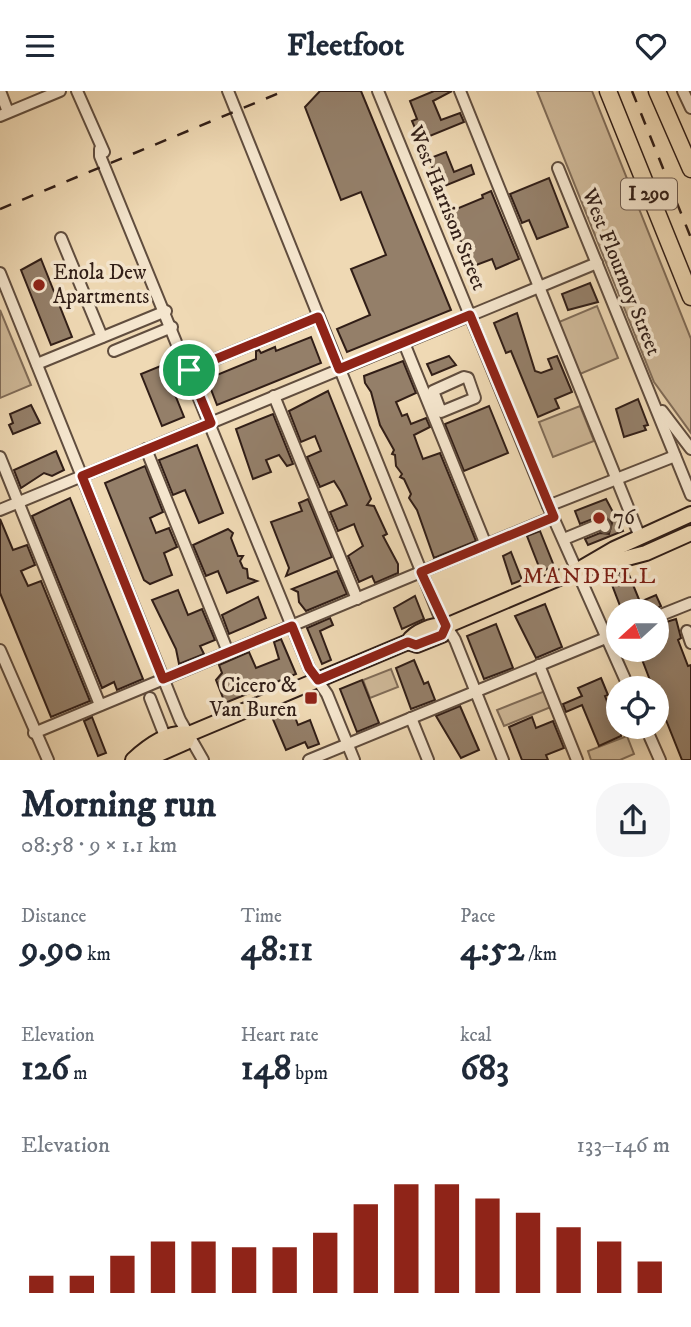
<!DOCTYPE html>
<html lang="en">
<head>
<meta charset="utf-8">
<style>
	body { margin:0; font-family:"IM FELL DW Pica",serif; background:#f6f6f7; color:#1f2937; height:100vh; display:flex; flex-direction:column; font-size:26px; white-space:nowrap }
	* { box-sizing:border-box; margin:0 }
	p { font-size:23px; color:#747a83 }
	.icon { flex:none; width:38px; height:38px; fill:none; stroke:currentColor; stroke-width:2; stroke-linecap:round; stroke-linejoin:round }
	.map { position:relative; height:669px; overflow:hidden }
	.details { display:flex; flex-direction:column; background:#fff; flex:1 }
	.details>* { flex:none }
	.needle { width:46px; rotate:249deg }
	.tools { position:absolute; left:606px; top:508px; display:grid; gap:14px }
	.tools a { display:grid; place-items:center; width:63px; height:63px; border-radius:50%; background:#fff; box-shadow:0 4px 18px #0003; font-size:35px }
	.pin { position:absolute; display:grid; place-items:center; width:60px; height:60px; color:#fff; margin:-30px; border:4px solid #fff; border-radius:50%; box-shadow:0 2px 7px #0007 }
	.round { display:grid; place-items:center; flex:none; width:74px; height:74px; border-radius:28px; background:#f6f6f7 }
	.headline { display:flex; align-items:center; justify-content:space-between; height:119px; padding:0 21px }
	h1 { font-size:38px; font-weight:700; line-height:52px }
	.figures { display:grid; grid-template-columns:repeat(3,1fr); gap:10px; height:119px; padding:7px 21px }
	.figures div { display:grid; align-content:center }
	.figures b { font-size:35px; font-weight:700 }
	.figures small { font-size:19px; font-weight:400 }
	.figures p { font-size:19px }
	.chart { height:196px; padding:14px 21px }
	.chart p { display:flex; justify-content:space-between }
	.chart svg { width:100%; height:126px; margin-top:7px; stroke:#8f2418; stroke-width:6 }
	header { display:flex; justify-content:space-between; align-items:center; height:91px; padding:0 21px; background:#fff; font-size:32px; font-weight:700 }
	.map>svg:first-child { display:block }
	.green { fill:#cfb999; stroke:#806c58; stroke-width:2 }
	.building { fill:#947f69; stroke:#311e17; stroke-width:2 }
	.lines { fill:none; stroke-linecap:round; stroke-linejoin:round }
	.minor-casing { stroke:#604d3e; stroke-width:14 }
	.major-casing { stroke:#311e17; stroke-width:18 }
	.highway-casing { stroke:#311e17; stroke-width:19 }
	.minor { stroke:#f5e6ce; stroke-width:10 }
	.major { stroke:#efd9b4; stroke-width:14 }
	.highway { stroke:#efd9b4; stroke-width:16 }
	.rail { stroke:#311e17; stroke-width:2.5; stroke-dasharray:12 12; stroke-linecap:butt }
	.route-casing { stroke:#fff; stroke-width:14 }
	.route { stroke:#8f2418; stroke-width:9 }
	.poi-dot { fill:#8f2418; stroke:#f5e6ce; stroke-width:2.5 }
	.labels { text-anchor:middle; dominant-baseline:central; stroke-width:7; stroke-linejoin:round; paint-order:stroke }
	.shield { fill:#f5e6ce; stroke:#6c5a4e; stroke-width:2 }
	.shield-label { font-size:19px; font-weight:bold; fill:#311e17 }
	.street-label { font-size:21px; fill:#311e17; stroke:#f5e6ce }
	.poi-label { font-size:21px; fill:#311e17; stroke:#f5e6ce; text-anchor:start }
	.neighbourhood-label { font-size:23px; letter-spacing:2px; fill:#7a1f14; stroke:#f5e6ce }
</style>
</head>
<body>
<header><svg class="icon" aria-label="menu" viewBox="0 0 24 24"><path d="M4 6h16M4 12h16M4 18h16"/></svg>Fleetfoot<svg class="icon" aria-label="heart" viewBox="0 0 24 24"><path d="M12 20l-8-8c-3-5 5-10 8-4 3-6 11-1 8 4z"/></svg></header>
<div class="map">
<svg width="691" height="669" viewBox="0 0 691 669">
	<rect width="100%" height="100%" fill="#efd9b4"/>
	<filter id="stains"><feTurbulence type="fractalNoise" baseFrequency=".00286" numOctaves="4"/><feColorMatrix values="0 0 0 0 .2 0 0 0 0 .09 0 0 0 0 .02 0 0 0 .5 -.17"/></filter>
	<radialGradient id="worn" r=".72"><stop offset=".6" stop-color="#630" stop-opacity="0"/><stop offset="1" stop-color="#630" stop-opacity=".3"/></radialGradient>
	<g class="green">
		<path d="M537 0H592L691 248V342L654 291Z"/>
		<path d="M597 215 618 267 580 283 559 231Z"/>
		<path d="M0 219 31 294 0 307Z"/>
		<path d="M580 315 594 350 553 366 539 331Z"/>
		<path d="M391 578 398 596 370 607 363 589Z"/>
		<path d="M545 600 551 616 504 635 497 619Z"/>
		<path d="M627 645 634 663 620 669H591L588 660Z"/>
	</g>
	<g class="building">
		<path d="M320 0H361L451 219 347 261 337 238 370 224 351 178 386 164 361 101 341 109 305 16Z"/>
		<path d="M434 0H452L433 10 441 29 460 22 464 31 420 49 412 30 417 28 410 10Z"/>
		<path d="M446 61 454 81 471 74 474 83 442 96 428 68Z"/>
		<path d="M549 87 568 136 537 148 529 129 522 132 510 103Z"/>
		<path d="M491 100 519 168 496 178 492 168 471 176 449 121 483 107 482 104Z"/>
		<path d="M41 168 72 246 51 254 21 179Z"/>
		<path d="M590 192 598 211 568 219 562 203Z"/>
		<path d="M517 222 535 280 541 282 552 278 548 268 557 265 572 301 555 308 559 317 538 326 511 260 506 262 494 232Z"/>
		<path d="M311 246 321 272 217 314 207 288 256 268V260L259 259 261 262 275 256 276 260Z"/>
		<path d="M449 265 456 274 432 284 427 273Z"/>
		<path d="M403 270 416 302 396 311 402 325 407 323 411 333 426 327 430 336 414 344 418 355 423 368 440 362 476 450 434 467 417 419 409 407 411 403 404 388 400 386 402 383 396 375 395 364 392 363 394 359 380 334 371 301 365 292 364 285Z"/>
		<path d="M163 274 184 326 162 335 141 283Z"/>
		<path d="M328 300 371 408 367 414 374 415 387 443 383 445 398 473V482L375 492 372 485 359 491 348 465 363 455 357 441 354 433 338 440 330 421 347 414 341 401 334 390 320 396 307 366 321 360 315 345 301 351 289 320Z"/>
		<path d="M638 308 648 334 644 335 646 339 624 346 616 318Z"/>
		<path d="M31 314 40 332 13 343 9 334 13 332 10 323Z"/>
		<path d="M489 315 508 362 464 380 445 333Z"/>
		<path d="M273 323 293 373 287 375 279 364 266 369 271 381 253 388 236 338Z"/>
		<path d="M197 354 223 422 199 432 185 399 173 404 159 369Z"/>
		<path d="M56 360 64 379 52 385 44 382 21 397 14 379Z"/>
		<path d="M145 375 163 421 150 427 156 442 169 437 177 456 164 462 172 484 150 493 144 489 105 392Z"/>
		<path d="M70 407 143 588 117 599 114 591 102 597 32 425Z"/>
		<path d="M308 408 332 466 286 485 289 477 271 431 302 420 299 412Z"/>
		<path d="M606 408 623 440 588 454 585 448 600 442 609 443 612 432 603 424 580 433 575 420Z"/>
		<path d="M0 428 13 459 27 454 35 474 21 480 28 495 41 490 90 610 51 626 0 502Z"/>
		<path d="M228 438 233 442 231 447 238 465H243L240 470 243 477 247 478 248 487 257 490 227 502 218 480 206 485 193 454Z"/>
		<path d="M540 440 554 475 541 481 527 445Z"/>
		<path d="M511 461 522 489 512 493 503 465Z"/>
		<path d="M627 479 640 511 656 504 661 515 652 520H622L609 486Z"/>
		<path d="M337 480 347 503 306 520 299 511 298 501 292 498Z"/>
		<path d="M178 499 188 524 202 518 215 549 200 555 204 563 179 573 176 558 152 509Z"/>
		<path d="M415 505 424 528 402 538 394 517Z"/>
		<path d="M258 506 266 527 229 543 222 524Z"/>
		<path d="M545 513 562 556 536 567 515 525Z"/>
		<path d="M330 527 333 534 320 540 331 569 322 573 307 537Z"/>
		<path d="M676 528 681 547 678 549 688 575 691 574V669H682L656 604V597H653L638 558H656V534Z"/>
		<path d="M496 533 513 577 484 588 467 545Z"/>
		<path d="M281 548 296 583 225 612 216 589 222 582 219 574 249 561 256 577 279 568 274 551Z"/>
		<path d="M414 569 424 593 428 591 435 609 411 618 396 577Z"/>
		<path d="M601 587 608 604 605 605 614 627 618 625V637L621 638V645L599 655 582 614 566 621 563 613 582 605 578 597Z"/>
		<path d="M362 589 379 632 357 641 340 598Z"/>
		<path d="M460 615 479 659 461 667 436 625Z"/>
		<path d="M292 618 298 634 310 629 319 653 308 657 305 651 286 659 272 626Z"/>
		<path d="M92 626 106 662 98 665 84 630Z"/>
		<path d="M532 626 536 637 553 630 564 657 546 664 548 669H522L509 636Z"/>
	</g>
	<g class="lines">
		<g class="minor-casing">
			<g id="minor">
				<path d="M0 0 8 21"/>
				<path d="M77 0 104 61"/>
				<path d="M228 0 438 522 455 549 503 669"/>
				<path d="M378 0 548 415 629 597"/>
				<path d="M460 0 640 446"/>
				<path d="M683 0 691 17"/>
				<path d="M0 25 60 0"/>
				<path d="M100 58V65L309 577 327 603 354 669"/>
				<path d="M558 77 691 404"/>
				<path d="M61 147 102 246"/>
				<path d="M0 182 180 629 203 669"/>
				<path d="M404 252 486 454"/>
				<path d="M114 260 172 236"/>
				<path d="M37 273 166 220"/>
				<path d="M189 279 318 226"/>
				<path d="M464 286 468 287 475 307 441 321 433 300Z"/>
				<path d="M274 305 357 508"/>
				<path d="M662 320 691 358"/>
				<path d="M146 358 228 561"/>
				<path d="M0 366 100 614"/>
				<path d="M548 415 675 365"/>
				<path d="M0 419 597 172"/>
				<path d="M564 448 603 432 605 436"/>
				<path d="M656 526 691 512"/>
				<path d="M687 540 691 552"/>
				<path d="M0 559 48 669"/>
				<path d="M539 574 577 669"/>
				<path d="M150 607 166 648"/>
				<path d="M411 627 428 669"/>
				<path d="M645 635 660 669"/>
				<path d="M34 642 553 426"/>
				<path d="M309 669 618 542"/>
			</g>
		</g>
		<g class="major-casing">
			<g id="major">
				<path d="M593 476 646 462 691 442"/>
				<path d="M408 551 417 554 442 544 446 535"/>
				<path d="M133 669C147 656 169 640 189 643L408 551C415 540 434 533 446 535L578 479 614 458 691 423"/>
				<path d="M134 669 152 666 186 651 189 643"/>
			</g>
		</g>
		<g class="highway-casing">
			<g id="highway">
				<path d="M608 0 691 206"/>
				<path d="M657 0 691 78"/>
			</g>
		</g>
		<use href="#minor" class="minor"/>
		<use href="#major" class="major"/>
		<use href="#highway" class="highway"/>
		<g class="rail">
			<path d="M632 0 691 147"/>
			<path d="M0 118 284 0"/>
		</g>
	</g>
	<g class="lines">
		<g class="route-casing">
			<path id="route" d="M470 224 554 426 421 481 446 535 442 544 416 554 408 551 318 589 309 577 292 535 163 588 82 385 211 332 189 279 318 226 339 278Z"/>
		</g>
		<use href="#route" class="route"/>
	</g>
	<g class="poi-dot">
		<circle cx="39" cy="194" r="7"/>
		<circle cx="599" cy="427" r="7"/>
		<rect x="304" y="600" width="14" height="14" rx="3.5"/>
	</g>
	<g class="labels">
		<rect class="shield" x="621" y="87.5" width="56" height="31" rx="5"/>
		<g class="shield-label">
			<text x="649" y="103">I 290</text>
		</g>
		<g class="street-label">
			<text transform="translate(447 117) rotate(68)">West Harrison Street</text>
			<text transform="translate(621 181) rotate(68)">West Flournoy Street</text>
		</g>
		<g class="poi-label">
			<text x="53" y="182">Enola Dew<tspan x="53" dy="24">Apartments</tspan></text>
			<text x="613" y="427">76</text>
			<text x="297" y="595" text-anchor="end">Cicero &amp;<tspan x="297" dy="24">Van Buren</tspan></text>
		</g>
		<g class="neighbourhood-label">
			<text x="590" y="485">MANDELL</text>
		</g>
	</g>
	<rect width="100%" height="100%" filter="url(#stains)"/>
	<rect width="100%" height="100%" fill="url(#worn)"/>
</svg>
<div class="tools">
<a><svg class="needle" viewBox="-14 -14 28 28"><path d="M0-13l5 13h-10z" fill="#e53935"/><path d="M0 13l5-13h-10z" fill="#747a83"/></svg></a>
<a><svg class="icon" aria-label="locate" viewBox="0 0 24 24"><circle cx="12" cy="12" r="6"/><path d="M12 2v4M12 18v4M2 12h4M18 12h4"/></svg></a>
</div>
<div class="pin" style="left:189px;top:279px;background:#1e9e55"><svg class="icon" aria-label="arrive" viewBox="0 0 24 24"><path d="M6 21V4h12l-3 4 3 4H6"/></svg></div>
</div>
<section class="details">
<div class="headline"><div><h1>Morning run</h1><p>08:58 · 9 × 1.1 km</p></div><a class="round"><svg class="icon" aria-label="share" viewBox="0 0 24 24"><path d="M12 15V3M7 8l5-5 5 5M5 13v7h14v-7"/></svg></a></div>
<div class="figures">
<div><p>Distance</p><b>9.90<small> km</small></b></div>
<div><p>Time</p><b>48:11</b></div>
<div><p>Pace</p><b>4:52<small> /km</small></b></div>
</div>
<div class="figures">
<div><p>Elevation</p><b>126<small> m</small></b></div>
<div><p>Heart rate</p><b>148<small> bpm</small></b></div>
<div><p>kcal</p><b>683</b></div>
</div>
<div class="chart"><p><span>Elevation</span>133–146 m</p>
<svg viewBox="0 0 160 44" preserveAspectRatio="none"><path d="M5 44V38M15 44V38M25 44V31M35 44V26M45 44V26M55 44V28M65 44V28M75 44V23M85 44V13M95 44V6M105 44V6M115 44V11M125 44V16M135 44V21M145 44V26M155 44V33"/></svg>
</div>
</section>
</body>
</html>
